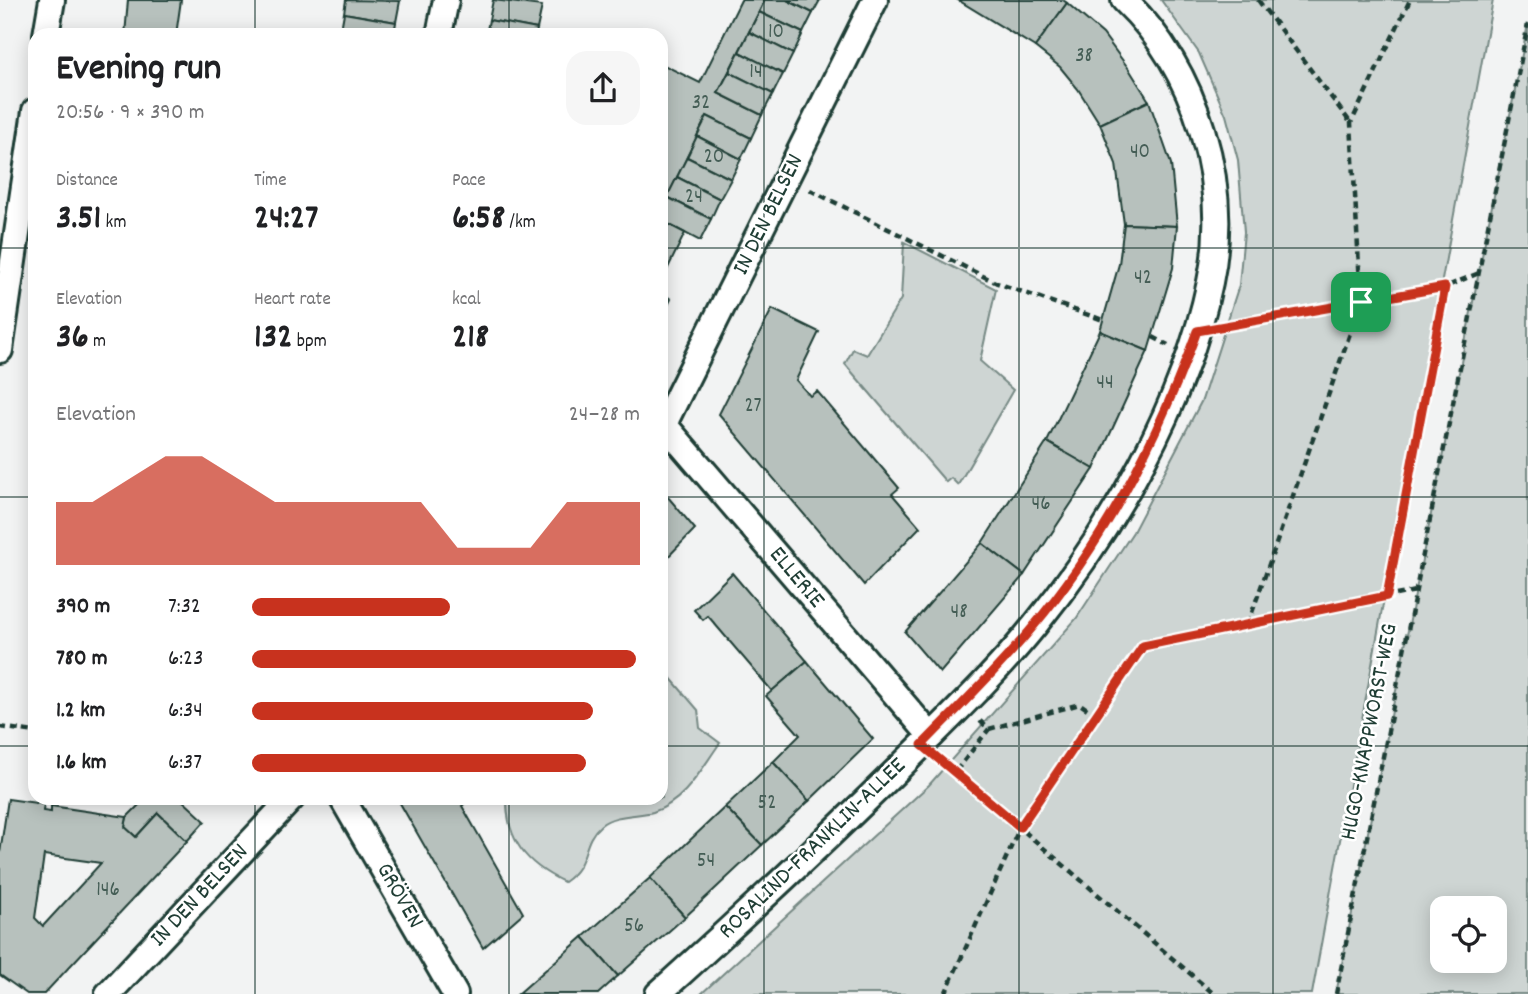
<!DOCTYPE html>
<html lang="en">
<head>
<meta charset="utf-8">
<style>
	body { margin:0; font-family:Dekko,sans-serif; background:#f6f6f6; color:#202124; height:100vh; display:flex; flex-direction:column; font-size:26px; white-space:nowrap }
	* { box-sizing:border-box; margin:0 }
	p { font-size:23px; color:#757577 }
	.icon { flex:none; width:38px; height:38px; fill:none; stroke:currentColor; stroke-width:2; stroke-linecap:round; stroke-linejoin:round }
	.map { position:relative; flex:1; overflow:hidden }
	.details { position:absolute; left:28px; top:28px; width:640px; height:777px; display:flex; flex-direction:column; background:#fff; border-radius:21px; box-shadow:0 4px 18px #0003 }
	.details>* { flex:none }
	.controls { position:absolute; left:1430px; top:896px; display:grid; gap:14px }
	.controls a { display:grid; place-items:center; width:77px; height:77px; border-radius:14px; background:#fff; box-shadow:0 4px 18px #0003; font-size:35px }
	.pin { position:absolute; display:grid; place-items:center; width:60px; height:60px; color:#fff; margin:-30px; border-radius:14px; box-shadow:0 4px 10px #0006 }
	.round { display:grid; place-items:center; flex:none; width:74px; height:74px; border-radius:21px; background:#f6f6f6 }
	.headline { display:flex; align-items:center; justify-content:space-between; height:119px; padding:0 28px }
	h1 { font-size:38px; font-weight:700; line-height:52px }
	.stats { display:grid; grid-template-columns:repeat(3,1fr); gap:10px; height:119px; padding:7px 28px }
	.stats div { display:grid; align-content:center }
	.stats b { font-size:35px; font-weight:700 }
	.stats small { font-size:19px; font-weight:400 }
	.stats p { font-size:19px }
	.chart { height:196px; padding:14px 28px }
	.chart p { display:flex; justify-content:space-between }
	.chart svg { width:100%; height:126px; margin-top:7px; fill:#c8321e; opacity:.7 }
	ul { padding:0 28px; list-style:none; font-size:23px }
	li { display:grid; grid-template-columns:112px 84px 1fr; align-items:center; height:52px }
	li i { height:18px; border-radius:9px; background:#c8321e }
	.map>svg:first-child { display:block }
	.green { fill:#ced5d3; stroke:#768984; stroke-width:2; fill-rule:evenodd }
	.building { fill:#b7c1bd; stroke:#1f3d34; stroke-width:2; fill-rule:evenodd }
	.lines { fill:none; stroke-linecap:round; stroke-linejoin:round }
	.street-casing { stroke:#1f3d34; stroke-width:30 }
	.path { stroke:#1f3d34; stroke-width:4.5; stroke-dasharray:7 5; stroke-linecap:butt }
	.street { stroke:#fff; stroke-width:24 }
	.route-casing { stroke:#fff; stroke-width:14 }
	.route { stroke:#c8321e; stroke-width:9 }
	.grid { fill:none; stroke:#1f3d34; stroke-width:2; stroke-opacity:0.55 }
	.labels { text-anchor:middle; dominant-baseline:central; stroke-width:5; stroke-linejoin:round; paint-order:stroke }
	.number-label { font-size:21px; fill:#455e56 }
	.street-label { font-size:24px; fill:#1f3d34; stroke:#fff }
</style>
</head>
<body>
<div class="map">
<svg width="1528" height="994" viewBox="0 0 1528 994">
	<rect width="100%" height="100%" fill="#f2f3f3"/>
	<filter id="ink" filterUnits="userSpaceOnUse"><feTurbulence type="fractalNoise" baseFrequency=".0143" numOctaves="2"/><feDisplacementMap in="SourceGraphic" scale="14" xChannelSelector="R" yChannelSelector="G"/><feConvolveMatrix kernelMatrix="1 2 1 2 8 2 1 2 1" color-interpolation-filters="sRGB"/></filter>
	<g filter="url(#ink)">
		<g class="green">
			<path d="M1161 0H1493L1312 994H701L929 785 1076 619 1133 532 1202 400 1239 285 1244 232 1238 160 1226 115 1199 53Z"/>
			<path d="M1528 24V994H1336ZM1494 908V961H1442V908Z"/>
			<path d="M904 242 996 289 980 361 1013 390 958 485 951 478 946 482 845 364 853 349 867 355 901 299Z"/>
			<path d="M662 668 698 710 700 728 720 743C701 769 686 801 653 812 638 816 614 814 601 825 580 843 591 864 564 882 526 864 506 840 507 798H662Z"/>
		</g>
		<g class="building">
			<path d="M128 0H181L176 35H125Z"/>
			<path d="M346 0 400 1 396 22 344 13Z"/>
			<path d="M493 0 542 6 537 29 489 20Z"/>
			<path d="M741 0H765L718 93 762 115 751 138 707 116 662 208V64L700 83Z"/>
			<path d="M765 0H787L813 13 803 33 759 12Z"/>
			<path d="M787 0H820L813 13Z"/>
			<path d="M958 0H1063L1067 3 1035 47Z"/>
			<path d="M1067 3 1103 34 1129 69 1149 101 1100 124 1078 89 1060 67 1035 47Z"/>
			<path d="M759 12 803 33 793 54 749 32Z"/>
			<path d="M344 13 396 22 394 35H340Z"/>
			<path d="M489 20 537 29 536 35H486Z"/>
			<path d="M749 32 793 54 783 74 739 52Z"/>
			<path d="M739 52 783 74 773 94 729 72Z"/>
			<path d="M729 72 773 94 762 115 718 93Z"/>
			<path d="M1149 101 1171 164 1177 226 1124 224 1116 164 1100 124Z"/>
			<path d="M707 116 751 138 741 159 697 136Z"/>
			<path d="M697 136 741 159 731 179 687 157Z"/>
			<path d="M687 157 731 179 720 199 677 177Z"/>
			<path d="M677 177 720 199 711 219 667 197Z"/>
			<path d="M667 197 711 219 700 241 662 221V208Z"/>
			<path d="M662 221 685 233 665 274 662 272Z"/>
			<path d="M1124 224 1177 226 1173 268 1148 351 1100 331 1119 264Z"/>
			<path d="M662 293 671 299 662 317Z"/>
			<path d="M772 309 819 332 796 380 810 396 817 391 899 488 892 494 920 527 864 585 719 414Z"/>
			<path d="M1100 331 1148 351 1094 469 1047 442Z"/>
			<path d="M1047 442 1094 469 1024 575 982 543Z"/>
			<path d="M662 490 695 529 662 563Z"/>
			<path d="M982 543 1024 575 940 673 905 632Z"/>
			<path d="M732 573 807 661 772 691 708 616 703 620 694 610Z"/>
			<path d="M35 618V656L30 655Z"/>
			<path d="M807 661 873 739 809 801 773 762 800 735 766 696Z"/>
			<path d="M773 762 809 801 762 845 725 807Z"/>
			<path d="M146 798H180L205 821 187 841 158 813 136 837 125 827 127 817Z"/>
			<path d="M397 798H470L462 806 523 913 483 948Z"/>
			<path d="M8 799 44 804 43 811 51 812V806L127 817 125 827 136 837 158 813 187 841 44 994H27L0 975V853ZM44 855 101 863 43 926 35 918Z"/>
			<path d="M725 807 762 845 685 917 650 878Z"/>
			<path d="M650 878 685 917 618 976 583 937Z"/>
			<path d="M583 937 618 976 598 994H518Z"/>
		</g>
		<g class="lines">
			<g class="street-casing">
				<g id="street">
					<path d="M46 35 52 0"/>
					<path d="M439 35 446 0"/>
					<path d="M0 350 35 111"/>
					<path d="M662 422 931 736"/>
					<path d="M662 428 875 0"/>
					<path d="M342 798 455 994"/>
					<path d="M108 994 292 798"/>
					<path d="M658 994C740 920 821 845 900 767 946 721 994 676 1035 625 1112 530 1185 403 1210 282 1231 184 1197 70 1124 0"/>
				</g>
			</g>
			<g class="path">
				<path d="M1258 0 1350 122"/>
				<path d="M810 190 997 283 1103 320"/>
				<path d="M1225 326 1445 287 1479 273"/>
				<path d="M1153 337 1168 345"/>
				<path d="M1387 595 1445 287"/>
				<path d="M1248 624 1361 302 1351 123 1410 0"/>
				<path d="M980 721 989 729 1080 704 1096 715"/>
				<path d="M0 727 35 732"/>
				<path d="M942 761 1214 994"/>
				<path d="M956 771 989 729"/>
				<path d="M945 994 1020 827 1143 646 1416 591"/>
				<path d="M1336 994 1528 24"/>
			</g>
			<use href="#street" class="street"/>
		</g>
	</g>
	<g class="lines" filter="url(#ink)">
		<g class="route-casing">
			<path id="route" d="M1445 287 1387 596 1143 646 1020 827 922 745C960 706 998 669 1032 628 1106 540 1158 438 1197 331Z"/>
		</g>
		<use href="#route" class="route"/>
	</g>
	<path class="grid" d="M255 0V35M509 0V35M764 0V994M1019 0V994M1273 0V994M0 248H35M662 248H1528M0 497H35M662 497H1528M0 746H35M662 746H1528M255 798V994M509 798V994"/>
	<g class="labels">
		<g class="number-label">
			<text x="776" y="33">10</text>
			<text x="1084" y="57">38</text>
			<text x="756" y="73">14</text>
			<text x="701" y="104">32</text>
			<text x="1140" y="153">40</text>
			<text x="714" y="158">20</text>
			<text x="694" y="198">24</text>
			<text x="1143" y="279">42</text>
			<text x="1105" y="384">44</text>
			<text x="753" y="407">27</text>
			<text x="1041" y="505">46</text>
			<text x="959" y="613">48</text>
			<text x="767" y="804">52</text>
			<text x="706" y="862">54</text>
			<text x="108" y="891">146</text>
			<text x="634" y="927">56</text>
		</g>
		<g class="street-label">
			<text transform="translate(769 215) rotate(-64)">IN DEN BELSEN</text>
			<text transform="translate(796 578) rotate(50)">ELLERIE</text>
			<text transform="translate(1370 732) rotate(-79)">HUGO-KNAPPWORST-WEG</text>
			<text transform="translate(813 849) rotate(-44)">ROSALIND-FRANKLIN-ALLEE</text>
			<text transform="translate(200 896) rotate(-47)">IN DEN BELSEN</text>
			<text transform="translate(399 896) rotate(60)">GRÖVEN</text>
		</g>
	</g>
</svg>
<div class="controls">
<a><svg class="icon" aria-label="locate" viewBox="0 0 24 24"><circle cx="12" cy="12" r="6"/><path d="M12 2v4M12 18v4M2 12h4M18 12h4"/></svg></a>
</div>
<div class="pin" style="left:1361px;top:302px;background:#1e9e55"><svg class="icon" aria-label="arrive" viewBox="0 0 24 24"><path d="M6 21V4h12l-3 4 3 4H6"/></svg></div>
<section class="details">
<div class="headline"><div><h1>Evening run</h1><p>20:56 · 9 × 390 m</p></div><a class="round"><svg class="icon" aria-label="share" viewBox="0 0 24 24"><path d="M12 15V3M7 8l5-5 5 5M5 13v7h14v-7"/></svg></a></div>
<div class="stats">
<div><p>Distance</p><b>3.51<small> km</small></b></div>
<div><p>Time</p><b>24:27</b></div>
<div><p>Pace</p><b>6:58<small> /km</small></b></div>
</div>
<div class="stats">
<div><p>Elevation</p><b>36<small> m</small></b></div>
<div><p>Heart rate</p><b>132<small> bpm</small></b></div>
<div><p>kcal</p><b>218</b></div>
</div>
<div class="chart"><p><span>Elevation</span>24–28 m</p>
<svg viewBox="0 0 160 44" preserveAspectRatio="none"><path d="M0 44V22L10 22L20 14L30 6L40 6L50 14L60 22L70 22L80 22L90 22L100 22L110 38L120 38L130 38L140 22L150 22L160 22V44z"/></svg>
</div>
<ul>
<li><b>390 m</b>7:32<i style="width:51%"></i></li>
<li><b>780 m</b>6:23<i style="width:99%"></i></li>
<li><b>1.2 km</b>6:34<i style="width:88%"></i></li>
<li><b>1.6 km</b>6:37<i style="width:86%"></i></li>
</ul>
</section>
</div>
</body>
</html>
